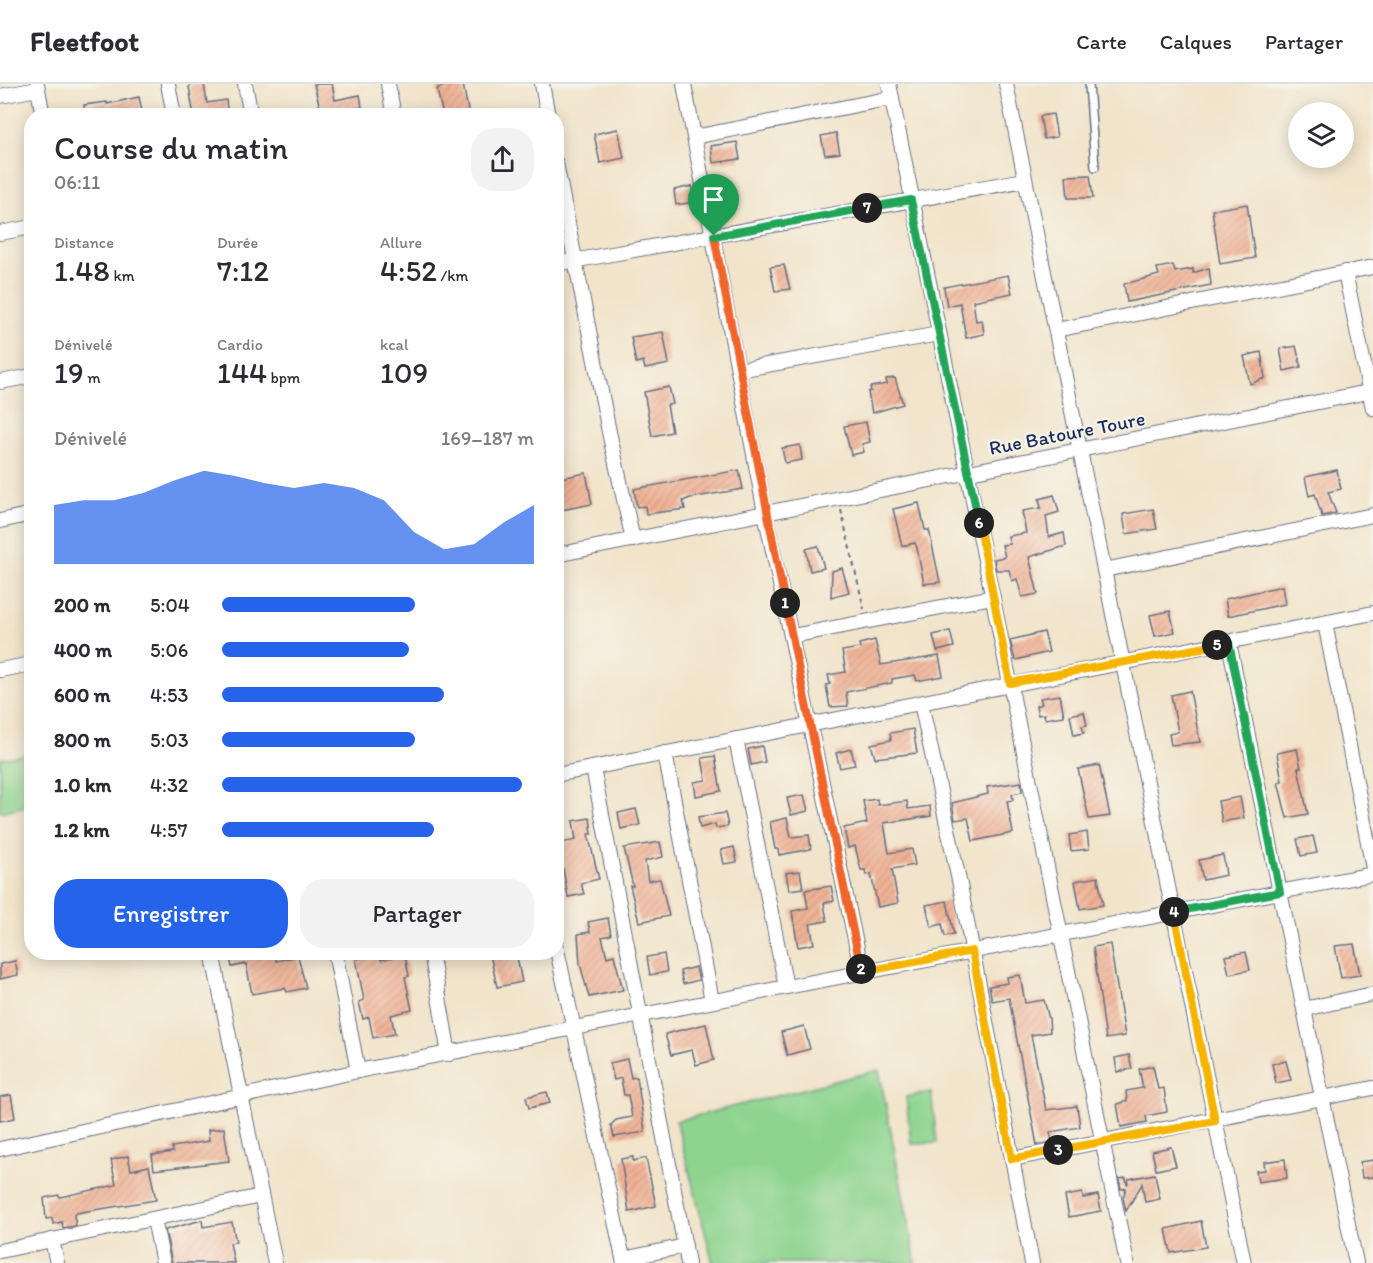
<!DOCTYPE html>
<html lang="fr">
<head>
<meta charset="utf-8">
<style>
	body { margin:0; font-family:Itim,sans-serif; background:#f2f2f3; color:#2b2b33; height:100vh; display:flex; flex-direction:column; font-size:22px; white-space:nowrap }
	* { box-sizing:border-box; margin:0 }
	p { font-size:20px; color:#7c7c81 }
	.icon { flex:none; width:33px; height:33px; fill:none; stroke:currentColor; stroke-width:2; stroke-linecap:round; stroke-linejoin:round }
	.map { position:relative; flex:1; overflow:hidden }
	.sheet { position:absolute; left:24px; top:24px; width:540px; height:852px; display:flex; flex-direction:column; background:#fff; border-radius:24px; box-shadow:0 3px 15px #0003 }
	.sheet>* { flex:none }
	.controls { position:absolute; left:1288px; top:18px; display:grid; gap:12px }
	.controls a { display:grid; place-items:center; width:66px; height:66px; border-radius:50%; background:#fff; box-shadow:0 3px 15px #0003; font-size:30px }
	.pin { position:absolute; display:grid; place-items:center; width:51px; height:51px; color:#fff; margin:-62px -26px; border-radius:50% 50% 50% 0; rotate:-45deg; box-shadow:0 0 6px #0007 }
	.pin .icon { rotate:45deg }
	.km { position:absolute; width:30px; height:30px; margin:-15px; border-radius:50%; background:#222; color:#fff; font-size:16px; line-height:30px; text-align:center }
	.round { display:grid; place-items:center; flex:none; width:63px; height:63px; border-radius:24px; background:#f2f2f3 }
	.head { display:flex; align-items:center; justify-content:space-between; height:102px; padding:0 30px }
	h1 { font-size:33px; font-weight:600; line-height:45px }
	.metrics { display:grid; grid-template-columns:repeat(3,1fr); gap:9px; height:102px; padding:6px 30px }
	.metrics div { display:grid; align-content:center }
	.metrics b { font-size:30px; font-weight:600 }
	.metrics small { font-size:16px; font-weight:400 }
	.metrics p { font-size:16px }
	.chart { height:168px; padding:12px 30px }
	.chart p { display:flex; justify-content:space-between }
	.chart svg { width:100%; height:108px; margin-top:6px; fill:#2563eb; opacity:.7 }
	.action { display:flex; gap:12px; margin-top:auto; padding:12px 30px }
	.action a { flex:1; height:69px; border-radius:24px; background:#2563eb; color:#fff; font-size:24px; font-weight:600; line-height:69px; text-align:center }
	.action a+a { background:#f2f2f3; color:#2b2b33 }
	ul { padding:0 30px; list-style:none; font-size:20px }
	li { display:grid; grid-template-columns:96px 72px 1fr; align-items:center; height:45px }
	li i { height:15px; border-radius:8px; background:#2563eb }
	header { display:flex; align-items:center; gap:36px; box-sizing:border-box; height:84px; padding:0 30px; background:#fff; border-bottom:2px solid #e1e1e2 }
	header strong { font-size:28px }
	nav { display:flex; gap:33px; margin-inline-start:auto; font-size:21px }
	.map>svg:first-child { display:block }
	.garden { fill:#8ed48f; stroke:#548276; stroke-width:1.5 }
	.building { fill:url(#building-hatch) }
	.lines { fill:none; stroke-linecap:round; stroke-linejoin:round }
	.lane-casing { stroke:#666e84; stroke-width:10 }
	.street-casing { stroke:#666e84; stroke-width:16 }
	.path { stroke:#666e84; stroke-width:2; stroke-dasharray:4.5 4.5; stroke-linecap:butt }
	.lane { stroke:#fff; stroke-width:7 }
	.street { stroke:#fff; stroke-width:14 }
	.split-1-casing { stroke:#fff; stroke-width:12 }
	.split-2-casing { stroke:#fff; stroke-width:12 }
	.split-3-casing { stroke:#fff; stroke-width:12 }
	.split-4-casing { stroke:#fff; stroke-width:12 }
	.split-5-casing { stroke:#fff; stroke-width:12 }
	.split-6-casing { stroke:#fff; stroke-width:12 }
	.split-7-casing { stroke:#fff; stroke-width:12 }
	.split-8-casing { stroke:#fff; stroke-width:12 }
	.split-1 { stroke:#f0652b; stroke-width:8 }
	.split-2 { stroke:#f0652b; stroke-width:8 }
	.split-3 { stroke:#f5b400; stroke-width:8 }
	.split-4 { stroke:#f5b400; stroke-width:8 }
	.split-5 { stroke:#22a559; stroke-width:8 }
	.split-6 { stroke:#f5b400; stroke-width:8 }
	.split-7 { stroke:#22a559; stroke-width:8 }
	.split-8 { stroke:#22a559; stroke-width:8 }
	.labels { text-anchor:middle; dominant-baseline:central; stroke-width:4.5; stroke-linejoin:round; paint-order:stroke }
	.street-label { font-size:20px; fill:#1b2f5e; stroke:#f7f3e8 }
</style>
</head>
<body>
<header>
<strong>Fleetfoot</strong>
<nav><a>Carte</a><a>Calques</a><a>Partager</a></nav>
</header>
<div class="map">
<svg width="1373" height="1179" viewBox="0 0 1373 1179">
	<defs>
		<pattern id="building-hatch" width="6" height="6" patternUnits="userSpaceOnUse" patternTransform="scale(1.5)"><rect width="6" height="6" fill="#f0b396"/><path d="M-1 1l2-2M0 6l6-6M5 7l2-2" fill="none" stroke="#cd9a84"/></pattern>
	</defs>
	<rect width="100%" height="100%" fill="#f7f3e8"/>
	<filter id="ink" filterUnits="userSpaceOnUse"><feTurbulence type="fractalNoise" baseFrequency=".0167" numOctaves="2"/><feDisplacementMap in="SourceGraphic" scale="12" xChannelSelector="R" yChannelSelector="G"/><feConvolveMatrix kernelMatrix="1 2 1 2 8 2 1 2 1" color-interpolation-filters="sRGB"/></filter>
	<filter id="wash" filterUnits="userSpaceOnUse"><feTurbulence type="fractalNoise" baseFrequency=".008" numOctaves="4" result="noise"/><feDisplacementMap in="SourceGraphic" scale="24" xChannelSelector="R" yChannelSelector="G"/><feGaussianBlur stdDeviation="1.35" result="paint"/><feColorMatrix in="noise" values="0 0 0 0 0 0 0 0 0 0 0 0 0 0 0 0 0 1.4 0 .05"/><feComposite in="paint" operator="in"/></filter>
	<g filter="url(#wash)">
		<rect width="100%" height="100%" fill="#f1e4ca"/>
		<g class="garden">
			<path d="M23 671 31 697V721L0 728V675Z"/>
			<path d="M879 986 916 1179H713L676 1037Z"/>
			<path d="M931 1008 937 1059 911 1060 906 1013Z"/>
		</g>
		<g id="blocks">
			<g class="building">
				<path d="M191 0H204L207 19 226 16 228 32H194L189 3Z"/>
				<path d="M314 0H332L335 16 360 11 362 23 354 25 356 32H322Z"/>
				<path d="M447 0H463L469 32H443L437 5Z"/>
				<path d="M139 13 143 32H85L84 21 107 18V20Z"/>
				<path d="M1053 30 1057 53 1044 55 1040 32Z"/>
				<path d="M618 45 624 74 600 79 594 50Z"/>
				<path d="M836 49 840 69 825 71 821 52Z"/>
				<path d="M737 58 740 75 713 79 711 62Z"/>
				<path d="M1090 91 1093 114H1068L1066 92Z"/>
				<path d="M692 102 695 118 676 121 674 106Z"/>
				<path d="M1247 120 1255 174 1220 180 1212 126Z"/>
				<path d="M784 181 790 205 775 207 770 183Z"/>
				<path d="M1173 181 1175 188 1193 185V189L1209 184 1211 201 1127 218 1124 200 1159 191 1157 184Z"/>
				<path d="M1008 191 1012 209 973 217 976 237 982 236 984 250 966 254 960 219 947 222 944 203Z"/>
				<path d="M663 248 669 280 645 285 643 277 636 279 631 253Z"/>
				<path d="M1296 262 1301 283 1284 287 1280 265Z"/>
				<path d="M1261 268 1265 294 1250 300 1244 272Z"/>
				<path d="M895 294 903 320 872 329 868 308 871 307 870 303 887 300 886 295Z"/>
				<path d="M669 303 673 320 667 321 672 348 652 352 644 308Z"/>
				<path d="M866 338 870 358 862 360 864 368 851 371 844 342Z"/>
				<path d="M800 361 802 376 785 379 782 364Z"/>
				<path d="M739 386 743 405 690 414 683 417 685 425 646 430 645 422 637 423 634 405Z"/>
				<path d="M1337 386 1341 405 1328 408 1336 429 1322 432 1315 410 1309 412 1305 393Z"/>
				<path d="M586 389 592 420 556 427V395Z"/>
				<path d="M1054 411 1059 428 1046 432 1049 453 1064 449 1066 462 1029 473 1038 510 1022 513 1017 495 1012 497 1009 486H996L994 475 1005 473 1002 461 1010 460 1008 452 1026 449 1022 427 1041 424 1039 415Z"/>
				<path d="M919 419 925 446H929L940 498 924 500 917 464 915 459 902 462 893 425Z"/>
				<path d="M1153 425 1157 445 1126 450 1123 430Z"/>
				<path d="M818 462 824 484 810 487 806 465Z"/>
				<path d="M842 484 849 508 831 513 832 487Z"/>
				<path d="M1282 502 1285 520 1228 532 1225 515Z"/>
				<path d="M1170 527 1175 548 1155 552 1150 531Z"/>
				<path d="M950 547 954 563 937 567 933 551Z"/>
				<path d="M1044 548 1049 568 1015 576 1010 556Z"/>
				<path d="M875 556 881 581 939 572 943 592 917 597 915 591 892 595V599L846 608 848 622 830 623 826 601 830 600 828 591 846 588 842 567 860 564 859 560Z"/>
				<path d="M1190 607 1200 658 1171 661 1169 650 1178 648 1171 611Z"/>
				<path d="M1060 611 1064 632 1045 635 1044 630 1038 631 1036 622 1042 620 1040 614Z"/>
				<path d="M1084 628 1087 641 1082 642 1084 649 1074 651 1070 631Z"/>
				<path d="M913 645 917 669 875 674 871 660 891 656 890 649Z"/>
				<path d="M762 662 765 678 751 681 748 665Z"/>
				<path d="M851 665 855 681 840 684 836 669Z"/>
				<path d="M1297 665 1301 684H1298L1308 730 1287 734 1278 698 1282 697 1277 669Z"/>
				<path d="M715 672 721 707 696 712 694 698 706 696 702 674Z"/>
				<path d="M1099 681 1110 732 1089 735 1078 685Z"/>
				<path d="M1021 698 1022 708 1012 710 1013 716 1007 717 1013 749 973 757 968 734 955 736 952 719 988 710 987 703Z"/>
				<path d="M804 711 808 727 791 731 787 714Z"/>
				<path d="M1240 713 1244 734 1222 738 1218 717Z"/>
				<path d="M877 715 878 721 907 717 908 725 930 722 931 732 884 739 889 769 912 765 915 781 892 785 898 819 878 823 871 790 866 791 865 786H861L855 762 848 764 844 744 867 739 863 717Z"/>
				<path d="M636 725 640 741 621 745 618 729Z"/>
				<path d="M725 729 728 742 716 744 715 740 700 744 698 733Z"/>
				<path d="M590 734 592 750H588L599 795 581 799 584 810 568 813 563 785 561 780 556 781V760L576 756 573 737Z"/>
				<path d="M787 734 791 753 809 751 811 765 779 771 778 765H775L770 738Z"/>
				<path d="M1087 748 1089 765 1071 767 1069 751Z"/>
				<path d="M1313 752 1317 769 1301 772 1297 755Z"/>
				<path d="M660 758 663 773 645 777 648 797 660 795 669 832 639 838 630 802H633L624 764Z"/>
				<path d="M734 763 737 778 724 780 721 766Z"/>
				<path d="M1223 771 1226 791 1203 796 1199 776Z"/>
				<path d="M800 787 803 804 789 806 786 789Z"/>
				<path d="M1098 793 1103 821 1080 825 1075 797Z"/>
				<path d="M831 802 834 817 824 819 827 837 810 840 814 860 798 863 792 827 808 824 805 806Z"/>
				<path d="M947 817 954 850 945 852 942 840 931 843 926 821Z"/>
				<path d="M608 834 611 851 602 853 607 873 614 871 623 906 589 913 580 880 578 850 590 848 588 838Z"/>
				<path d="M1110 860 1125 952 1106 955 1093 863Z"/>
				<path d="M1354 860 1360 891 1341 894 1335 862Z"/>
				<path d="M238 868H275L276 877 298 872 306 904 287 908 285 904 252 910 246 880 232 883 229 870Z"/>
				<path d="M499 868H516L522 898 497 903 490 870Z"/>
				<path d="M1246 868 1250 886 1229 890 1225 872Z"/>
				<path d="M379 870 381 876 405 871 409 892 405 893 412 926 391 931 395 950 373 954 369 933 363 935 359 918 364 916 356 875Z"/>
				<path d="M664 870 667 888 650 891 647 873Z"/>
				<path d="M15 877 18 891 0 895V880Z"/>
				<path d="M696 883 699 896 683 900 680 887Z"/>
				<path d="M1020 891 1025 919 1044 916 1049 935 1050 948 1031 951 1046 1026 1077 1022 1080 1043 1050 1048 1052 1058 1037 1061 1009 914 992 917 989 902 1008 899 1007 893Z"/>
				<path d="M706 940 714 976 696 981 692 966 671 971 665 950Z"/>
				<path d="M804 942 810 965 787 971 781 948Z"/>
				<path d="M1129 971 1132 985 1117 988 1115 974Z"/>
				<path d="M627 975 631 994 637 993 645 1048 614 1053 611 1041 616 1036 632 1033 628 1011H624L621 994 614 996 610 979Z"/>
				<path d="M1286 977 1291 996 1276 999 1272 980Z"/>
				<path d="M1153 982 1158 1005 1164 1004 1167 1028 1146 1032 1147 1038 1121 1043 1117 1020 1127 1017 1126 1007 1143 1004 1139 985Z"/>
				<path d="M547 1008 550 1019 529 1024 526 1013Z"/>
				<path d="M11 1011 15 1034 0 1037V1013Z"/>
				<path d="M224 1044 229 1077 154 1086 152 1071 173 1068 172 1063 209 1057 208 1046Z"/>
				<path d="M1171 1063 1176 1082 1156 1086 1152 1067Z"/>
				<path d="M128 1072 131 1086 149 1082 156 1116 76 1129 74 1131 76 1142 63 1144 62 1138 53 1140 52 1134 46 1135 44 1114 59 1111 60 1113 116 1101 111 1076Z"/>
				<path d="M633 1073V1077L646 1074 656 1122 629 1128 621 1075Z"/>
				<path d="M1285 1075 1287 1094 1258 1098 1256 1087 1265 1086 1264 1078Z"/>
				<path d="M1373 1076V1093L1362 1094 1360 1078Z"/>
				<path d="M1155 1090 1160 1115 1145 1118 1142 1100 1126 1127 1123 1114 1126 1104 1121 1105 1119 1095 1126 1094 1127 1101 1129 1095Z"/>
				<path d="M1082 1109 1083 1114 1098 1111 1101 1127 1069 1133 1065 1112Z"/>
				<path d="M202 1136 203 1143 232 1138 236 1158 230 1159 234 1179H172L165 1146Z"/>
				<path d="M1201 1137 1206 1163 1171 1169 1166 1145Z"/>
			</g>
		</g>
	</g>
	<g filter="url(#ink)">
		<use href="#blocks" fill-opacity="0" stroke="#666e84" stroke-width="1.5"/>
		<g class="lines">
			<g class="lane-casing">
				<path id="lane" d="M1089 0 1095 83"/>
			</g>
			<g class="street-casing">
				<g id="street">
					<path d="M37 0 43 32"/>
					<path d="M168 0 174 32"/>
					<path d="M245 0 251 32"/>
					<path d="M388 0 394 32"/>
					<path d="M542 0 548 32"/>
					<path d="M684 0 765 429 862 888"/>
					<path d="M889 0 1127 1179"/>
					<path d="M1006 0 1244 1179"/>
					<path d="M0 12 38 5"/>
					<path d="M694 53 892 14"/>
					<path d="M556 79 609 348 633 456"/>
					<path d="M0 149 32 143"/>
					<path d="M556 180 1025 96"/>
					<path d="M1345 188 1373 324"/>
					<path d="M1056 246 1373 183"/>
					<path d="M739 286 939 250"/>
					<path d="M0 298 32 292"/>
					<path d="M0 437 32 430"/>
					<path d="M556 471 1373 307"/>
					<path d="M1104 486 1373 431"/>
					<path d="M1325 539 1373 784"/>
					<path d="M792 552 993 513"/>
					<path d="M1229 559 1356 1179"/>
					<path d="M0 586 32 580"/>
					<path d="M921 619 960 801 1032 1179"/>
					<path d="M736 655 786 903"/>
					<path d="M665 669 712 917"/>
					<path d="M593 684 688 1179"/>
					<path d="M556 691 1373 529"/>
					<path d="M556 861 624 1179"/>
					<path d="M212 868 275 1179"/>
					<path d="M335 868 358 987"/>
					<path d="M431 868 449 970"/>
					<path d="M1304 925 1373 910"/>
					<path d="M0 1065 358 987 574 944 1373 790"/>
					<path d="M1012 1075 1373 1004"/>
					<path d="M154 1135 163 1179"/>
					<path d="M52 1156 57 1179"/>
					<path d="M0 1167 261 1112"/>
					<path d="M623 1175 685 1162"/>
				</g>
			</g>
			<path class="path" d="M841 426 864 525"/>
			<use href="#lane" class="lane"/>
			<use href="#street" class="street"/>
		</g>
	</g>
	<g class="lines" filter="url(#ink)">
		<g class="split-1-casing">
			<path id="split-1" d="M714 152 785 519"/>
		</g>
		<g class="split-2-casing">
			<path id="split-2" d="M785 519 861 885"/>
		</g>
		<g class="split-3-casing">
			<path id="split-3" d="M861 885 862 888 972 867 1012 1075 1058 1066"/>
		</g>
		<g class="split-4-casing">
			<path id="split-4" d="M1058 1066 1215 1037 1174 828"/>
		</g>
		<g class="split-5-casing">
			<path id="split-5" d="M1174 828 1280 808 1229 559 1217 561"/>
		</g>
		<g class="split-6-casing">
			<path id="split-6" d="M979 439 1010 599 1217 561"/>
		</g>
		<g class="split-7-casing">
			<path id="split-7" d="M867 124 911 116 979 439"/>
		</g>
		<g class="split-8-casing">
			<path id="split-8" d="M714 152 867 124"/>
		</g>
		<use href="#split-1" class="split-1"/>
		<use href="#split-2" class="split-2"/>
		<use href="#split-3" class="split-3"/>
		<use href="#split-4" class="split-4"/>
		<use href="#split-5" class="split-5"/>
		<use href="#split-6" class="split-6"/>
		<use href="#split-7" class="split-7"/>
		<use href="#split-8" class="split-8"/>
	</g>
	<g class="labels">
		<g class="street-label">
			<text transform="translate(1067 349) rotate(-11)">Rue Batoure Toure</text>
		</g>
	</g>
</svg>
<div class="controls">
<a><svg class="icon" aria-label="layers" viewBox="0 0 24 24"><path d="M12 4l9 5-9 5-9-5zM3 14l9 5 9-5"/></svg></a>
</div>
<div class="pin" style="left:714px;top:152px;background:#1e9e55"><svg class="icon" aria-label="arrive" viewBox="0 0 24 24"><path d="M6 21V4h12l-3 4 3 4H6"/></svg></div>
<b class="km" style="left:785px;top:519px">1</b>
<b class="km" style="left:861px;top:885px">2</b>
<b class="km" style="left:1058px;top:1066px">3</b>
<b class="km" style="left:1174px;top:828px">4</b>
<b class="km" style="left:1217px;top:561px">5</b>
<b class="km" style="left:979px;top:439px">6</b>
<b class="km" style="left:867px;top:124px">7</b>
<section class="sheet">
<div class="head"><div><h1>Course du matin</h1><p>06:11</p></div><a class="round"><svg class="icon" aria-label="share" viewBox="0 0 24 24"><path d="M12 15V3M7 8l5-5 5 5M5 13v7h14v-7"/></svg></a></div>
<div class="metrics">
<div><p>Distance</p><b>1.48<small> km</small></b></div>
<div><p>Durée</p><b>7:12</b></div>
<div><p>Allure</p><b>4:52<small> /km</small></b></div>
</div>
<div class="metrics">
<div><p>Dénivelé</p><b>19<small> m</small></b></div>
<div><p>Cardio</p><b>144<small> bpm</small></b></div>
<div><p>kcal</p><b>109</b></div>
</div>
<div class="chart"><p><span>Dénivelé</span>169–187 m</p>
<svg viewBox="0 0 160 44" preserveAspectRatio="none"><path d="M0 44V20L10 18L20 18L30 15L40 10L50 6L60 8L70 11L80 13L90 11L100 13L110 18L120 31L130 38L140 36L150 27L160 20V44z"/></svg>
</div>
<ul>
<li><b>200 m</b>5:04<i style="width:62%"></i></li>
<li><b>400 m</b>5:06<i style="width:60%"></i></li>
<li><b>600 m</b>4:53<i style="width:71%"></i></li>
<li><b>800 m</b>5:03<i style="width:62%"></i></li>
<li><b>1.0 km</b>4:32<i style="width:96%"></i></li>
<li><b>1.2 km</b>4:57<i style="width:68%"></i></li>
</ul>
<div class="action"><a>Enregistrer</a><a>Partager</a></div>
</section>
</div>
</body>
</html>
